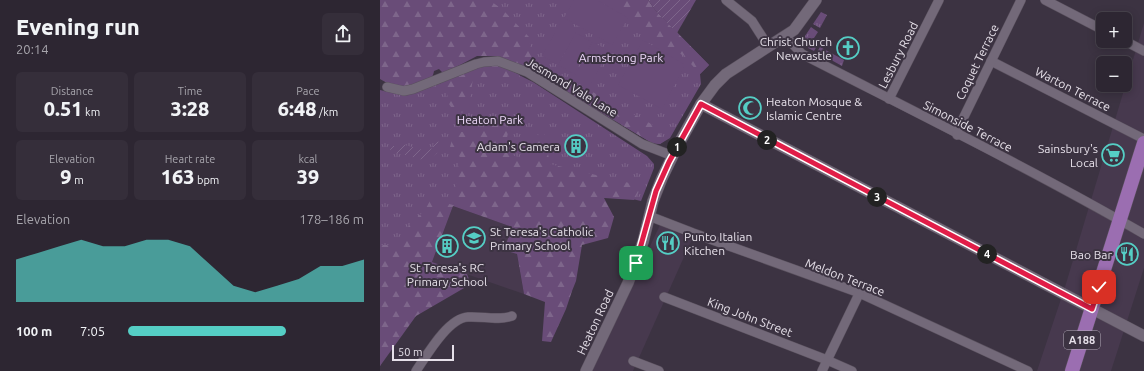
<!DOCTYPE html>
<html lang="en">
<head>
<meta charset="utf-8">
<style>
	body { margin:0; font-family:Ubuntu,sans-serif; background:#352e3a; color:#f1f3f6; height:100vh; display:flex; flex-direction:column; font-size:15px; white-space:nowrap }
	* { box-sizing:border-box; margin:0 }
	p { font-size:13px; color:#a7a5ac }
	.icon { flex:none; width:22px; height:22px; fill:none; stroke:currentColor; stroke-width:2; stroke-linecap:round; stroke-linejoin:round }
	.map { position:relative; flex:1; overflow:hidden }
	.details { display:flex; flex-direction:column; background:#2d2632; width:380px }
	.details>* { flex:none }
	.fabs { position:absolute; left:716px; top:12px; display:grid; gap:8px }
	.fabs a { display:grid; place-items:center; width:36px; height:36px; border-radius:6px; background:#2d2632; box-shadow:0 2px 10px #0003,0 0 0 1px #48434d; font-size:20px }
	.scale { position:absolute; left:12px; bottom:10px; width:62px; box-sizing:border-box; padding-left:4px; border:2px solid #e6e0e9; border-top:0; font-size:11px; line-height:14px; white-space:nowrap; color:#e6e0e9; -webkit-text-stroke:3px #3c3342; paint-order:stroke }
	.pin { position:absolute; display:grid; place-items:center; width:34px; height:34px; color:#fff; margin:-17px; border-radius:8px; box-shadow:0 2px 6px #0006 }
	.km { position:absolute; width:20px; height:20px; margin:-10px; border-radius:50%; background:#222; color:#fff; font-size:11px; line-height:20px; text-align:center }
	.round { display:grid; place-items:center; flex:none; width:42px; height:42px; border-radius:6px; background:#352e3a }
	.head { display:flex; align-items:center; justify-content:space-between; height:68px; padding:0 16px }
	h1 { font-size:22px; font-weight:800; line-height:30px }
	.metrics { display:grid; grid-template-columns:repeat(3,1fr); gap:6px; height:68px; padding:4px 16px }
	.metrics div { display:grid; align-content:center; border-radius:6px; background:#352e3a; text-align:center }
	.metrics b { font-size:20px; font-weight:800 }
	.metrics small { font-size:11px; font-weight:400 }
	.metrics p { font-size:11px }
	.chart { height:112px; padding:8px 16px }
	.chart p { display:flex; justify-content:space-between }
	.chart svg { width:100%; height:72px; margin-top:4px; fill:#55cec5; opacity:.7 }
	ul { padding:0 16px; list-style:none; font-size:13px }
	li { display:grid; grid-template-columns:64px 48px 1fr; align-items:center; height:30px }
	li i { height:10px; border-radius:5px; background:#55cec5 }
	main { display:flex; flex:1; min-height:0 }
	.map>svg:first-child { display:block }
	.built { fill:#47394e }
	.grass { fill:url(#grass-tufts) }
	.forest { fill:url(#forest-firs) }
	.garden { fill:url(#garden-furrows) }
	.pitch { fill:#694c78 }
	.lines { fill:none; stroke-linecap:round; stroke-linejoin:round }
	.minor-casing { stroke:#5a515e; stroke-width:10 }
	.tertiary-casing { stroke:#5a515e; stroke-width:12 }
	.primary-casing { stroke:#5a515e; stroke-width:15 }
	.minor { stroke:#736979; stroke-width:9 }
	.tertiary { stroke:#736979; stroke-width:11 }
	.primary { stroke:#9b6eb1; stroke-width:14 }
	.route-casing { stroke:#fff; stroke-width:8 }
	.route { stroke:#e11d48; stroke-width:5 }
	.labels { text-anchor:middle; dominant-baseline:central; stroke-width:4; stroke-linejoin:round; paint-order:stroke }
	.shield { fill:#3c3342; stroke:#b3acb7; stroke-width:1 }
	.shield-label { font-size:11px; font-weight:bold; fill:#e6e0e9 }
	.poi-label { font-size:12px; fill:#e6e0e9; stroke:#3c3342; text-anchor:end }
	.street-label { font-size:12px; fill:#e6e0e9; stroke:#3c3342 }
	.park-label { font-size:12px; fill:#edd8f9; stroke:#3c3342 }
</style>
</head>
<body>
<main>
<section class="details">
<div class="head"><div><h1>Evening run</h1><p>20:14</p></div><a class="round"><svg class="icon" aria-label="share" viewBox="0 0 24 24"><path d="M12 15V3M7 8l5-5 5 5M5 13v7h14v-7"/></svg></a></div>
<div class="metrics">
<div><p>Distance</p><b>0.51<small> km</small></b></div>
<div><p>Time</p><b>3:28</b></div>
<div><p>Pace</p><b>6:48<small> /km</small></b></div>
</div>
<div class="metrics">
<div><p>Elevation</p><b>9<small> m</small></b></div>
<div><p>Heart rate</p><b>163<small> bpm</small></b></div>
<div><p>kcal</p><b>39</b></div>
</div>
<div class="chart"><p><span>Elevation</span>178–186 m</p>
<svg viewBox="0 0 160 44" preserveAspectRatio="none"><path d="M0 44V18L10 14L20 10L30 6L40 10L50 10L60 6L70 6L80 10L90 22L100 34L110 38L120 34L130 30L140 22L150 22L160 18V44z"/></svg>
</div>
<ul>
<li><b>100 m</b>7:05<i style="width:67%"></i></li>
</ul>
</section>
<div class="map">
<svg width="764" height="371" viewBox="0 0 764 371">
	<defs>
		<pattern id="grass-tufts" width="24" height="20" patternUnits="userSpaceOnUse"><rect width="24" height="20" fill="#694c78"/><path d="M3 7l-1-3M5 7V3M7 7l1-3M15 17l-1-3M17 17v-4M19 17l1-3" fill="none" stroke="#7e668b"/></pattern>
		<pattern id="forest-firs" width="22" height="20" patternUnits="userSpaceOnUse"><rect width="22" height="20" fill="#694c78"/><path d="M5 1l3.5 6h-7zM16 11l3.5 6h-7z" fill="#7e668b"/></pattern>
		<pattern id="garden-furrows" width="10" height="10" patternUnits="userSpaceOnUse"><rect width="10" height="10" fill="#694c78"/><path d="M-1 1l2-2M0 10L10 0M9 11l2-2" fill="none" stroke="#7e668b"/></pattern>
	</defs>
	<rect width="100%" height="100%" fill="#3c3342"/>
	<g class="built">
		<path d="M764 23V268L731 371H657L685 287Z"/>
		<path d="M73 206 132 227 144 294 52 262Z"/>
		<path d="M280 225 312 239 253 371H211Z"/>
	</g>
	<g class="grass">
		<path d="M0 0H268L275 10 329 65 320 74 321 84 290 138 280 144 272 143 146 68 118 50Z"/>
		<path d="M441 12 447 15 440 28 433 24Z"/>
		<path d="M431 27 438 32 432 41 433 44 437 46 434 51 428 48 425 42V36Z"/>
		<path d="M440 47 464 60 462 66 437 52Z"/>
		<path d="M115 63 153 82 267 156 274 164V168L261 201 148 175 91 168 47 259 0 366V90L22 95 61 83 66 79Z"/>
	</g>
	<g class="forest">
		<path d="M0 0H109L122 9 149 37 152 59 275 126 284 141 280 144 272 143 242 125 244 120 235 115 232 119 146 68 117 56H97L65 73 62 72 59 69 54 71C53 78 50 79 44 82 28 88 15 88 0 79Z"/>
		<path d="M230 0H268L275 10 329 65 320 74 303 55 270 41 261 33 263 19 247 15Z"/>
		<path d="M115 63 140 75 138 78H93L88 112 75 113 69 104 65 83 68 79 99 66Z"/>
		<path d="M115 122 129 128 124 152 152 162 160 127 164 133 170 164 262 186 254 200 224 198 234 217 228 238 202 245 196 281 192 291 186 309 171 342 162 341 165 302 144 294 137 254 124 250 132 227 73 206 52 262 87 274 91 284 36 316 0 366V245H17L30 224 45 210 51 199 73 205 80 157 70 147 74 132H95Z"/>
	</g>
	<g class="garden">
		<path d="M268 0H316L297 33 275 10Z"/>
		<path d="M54 139 59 142 57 153 47 161 10 151 11 145 17 147 18 143 46 151 53 148Z"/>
	</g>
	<g class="pitch">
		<path d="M194 0H217L248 18 232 45 184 18Z"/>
		<path d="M180 24 196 32 178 65 162 56Z"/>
		<path d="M196 33 212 42 194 74 178 65Z"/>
		<path d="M263 40 305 65 282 109 238 85Z"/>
		<path d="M213 42 229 51 211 83 195 75Z"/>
	</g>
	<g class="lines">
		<g class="minor-casing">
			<g id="minor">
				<path d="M346 0 372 21 388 46"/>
				<path d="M665 0 723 30"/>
				<path d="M405 36 422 54C537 113 653 170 764 234"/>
				<path d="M745 41 764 51"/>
				<path d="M611 61 764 139"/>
				<path d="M7 87 24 91 33 89 96 64 104 62 118 61 147 72 262 144 293 156"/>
				<path d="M509 99 559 0"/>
				<path d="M577 135 578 129 641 0"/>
				<path d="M269 216 313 233 477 292 648 371"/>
				<path d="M284 297 447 360 472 371"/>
				<path d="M253 361 279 371"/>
				<path d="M36 371C47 355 68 318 88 317 103 316 118 321 132 316"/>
				<path d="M442 371 479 294"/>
			</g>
		</g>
		<g class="tertiary-casing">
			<g id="tertiary">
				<path d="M321 104 764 336"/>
				<path d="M206 371 248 283 263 242 273 201 282 178 297 147 321 104 335 85 346 74 414 30 436 0"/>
			</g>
		</g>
		<g class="primary-casing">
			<path id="primary" d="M692 371 764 143"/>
		</g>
		<use href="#minor" class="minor"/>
		<use href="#tertiary" class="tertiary"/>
		<use href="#primary" class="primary"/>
	</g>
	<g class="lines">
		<g class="route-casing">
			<path id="route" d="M256 263 276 191 289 162 321 104 712 309 719 287"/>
		</g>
		<use href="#route" class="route"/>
	</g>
	<defs>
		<g id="church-ring" transform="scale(1.15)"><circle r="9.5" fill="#3c3342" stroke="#55cec5" stroke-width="1.5"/><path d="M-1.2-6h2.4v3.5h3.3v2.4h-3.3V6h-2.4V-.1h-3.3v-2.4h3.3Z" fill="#55cec5"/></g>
		<g id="mosque-ring" transform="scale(1.15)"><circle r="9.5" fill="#3c3342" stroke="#55cec5" stroke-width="1.5"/><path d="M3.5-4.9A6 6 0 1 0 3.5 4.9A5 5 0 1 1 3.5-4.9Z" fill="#55cec5"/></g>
		<g id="building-ring" transform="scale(1.15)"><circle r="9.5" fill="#3c3342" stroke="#55cec5" stroke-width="1.5"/><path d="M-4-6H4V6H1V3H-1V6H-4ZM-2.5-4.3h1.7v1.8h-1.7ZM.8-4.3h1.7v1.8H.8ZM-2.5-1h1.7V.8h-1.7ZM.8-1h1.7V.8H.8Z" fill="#55cec5"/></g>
		<g id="supermarket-ring" transform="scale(1.15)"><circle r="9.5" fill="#3c3342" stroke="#55cec5" stroke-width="1.5"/><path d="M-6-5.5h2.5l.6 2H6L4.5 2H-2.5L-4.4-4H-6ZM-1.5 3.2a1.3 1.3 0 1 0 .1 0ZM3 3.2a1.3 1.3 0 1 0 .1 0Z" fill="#55cec5"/></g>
		<g id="school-ring" transform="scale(1.15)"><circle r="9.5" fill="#3c3342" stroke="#55cec5" stroke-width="1.5"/><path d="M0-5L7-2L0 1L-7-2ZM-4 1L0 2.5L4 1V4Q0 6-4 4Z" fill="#55cec5"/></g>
		<g id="restaurant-ring" transform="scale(1.15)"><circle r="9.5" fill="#3c3342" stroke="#55cec5" stroke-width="1.5"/><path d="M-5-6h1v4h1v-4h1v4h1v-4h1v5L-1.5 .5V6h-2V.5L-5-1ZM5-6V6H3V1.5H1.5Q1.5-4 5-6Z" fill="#55cec5"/></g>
	</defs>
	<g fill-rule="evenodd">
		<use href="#church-ring" x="468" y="48"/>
		<use href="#mosque-ring" x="370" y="108"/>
		<use href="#building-ring" x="196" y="146"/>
		<use href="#supermarket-ring" x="733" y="155"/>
		<use href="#school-ring" x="94" y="238"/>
		<use href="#restaurant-ring" x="288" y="243"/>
		<use href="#building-ring" x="67" y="246"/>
		<use href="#restaurant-ring" x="747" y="254"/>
	</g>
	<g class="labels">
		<rect class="shield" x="684" y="331" width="36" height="18" rx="3"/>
		<g class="shield-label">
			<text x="702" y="340">A188</text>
		</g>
		<g class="poi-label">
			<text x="452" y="41">Christ Church<tspan x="452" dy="14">Newcastle</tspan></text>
			<text x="386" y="101" text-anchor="start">Heaton Mosque &amp;<tspan x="386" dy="14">Islamic Centre</tspan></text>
			<text x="180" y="146">Adam's Camera</text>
			<text x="718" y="148">Sainsbury's<tspan x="718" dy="14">Local</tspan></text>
			<text x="110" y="231" text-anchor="start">St Teresa's Catholic<tspan x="110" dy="14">Primary School</tspan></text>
			<text x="304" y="236" text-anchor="start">Punto Italian<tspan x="304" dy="14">Kitchen</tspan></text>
			<text x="732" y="254">Bao Bar</text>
			<text x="67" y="267" text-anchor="middle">St Teresa's RC<tspan x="67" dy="14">Primary School</tspan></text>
		</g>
		<g class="street-label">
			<text transform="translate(518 55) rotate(-63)">Lesbury Road</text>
			<text transform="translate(597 62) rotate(-64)">Coquet Terrace</text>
			<text transform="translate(192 87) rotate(31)">Jesmond Vale Lane</text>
			<text transform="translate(693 89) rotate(27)">Warton Terrace</text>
			<text transform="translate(588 126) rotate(27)">Simonside Terrace</text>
			<text transform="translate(465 277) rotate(21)">Meldon Terrace</text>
			<text transform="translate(370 317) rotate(21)">King John Street</text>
			<text transform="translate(215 322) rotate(-65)">Heaton Road</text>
		</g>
		<g class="park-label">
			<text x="241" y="57">Armstrong Park</text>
			<text x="110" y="119">Heaton Park</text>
		</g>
	</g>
</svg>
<div class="fabs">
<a>+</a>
<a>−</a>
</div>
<div class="scale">50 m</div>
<div class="pin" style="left:256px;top:263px;background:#1e9e55"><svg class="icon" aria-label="arrive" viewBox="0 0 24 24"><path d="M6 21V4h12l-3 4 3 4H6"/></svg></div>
<div class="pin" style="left:719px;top:287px;background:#d93025"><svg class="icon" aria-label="check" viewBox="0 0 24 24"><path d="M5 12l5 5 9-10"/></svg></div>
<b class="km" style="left:297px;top:147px">1</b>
<b class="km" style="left:387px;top:140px">2</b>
<b class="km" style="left:497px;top:197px">3</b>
<b class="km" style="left:607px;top:254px">4</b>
</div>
</main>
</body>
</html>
